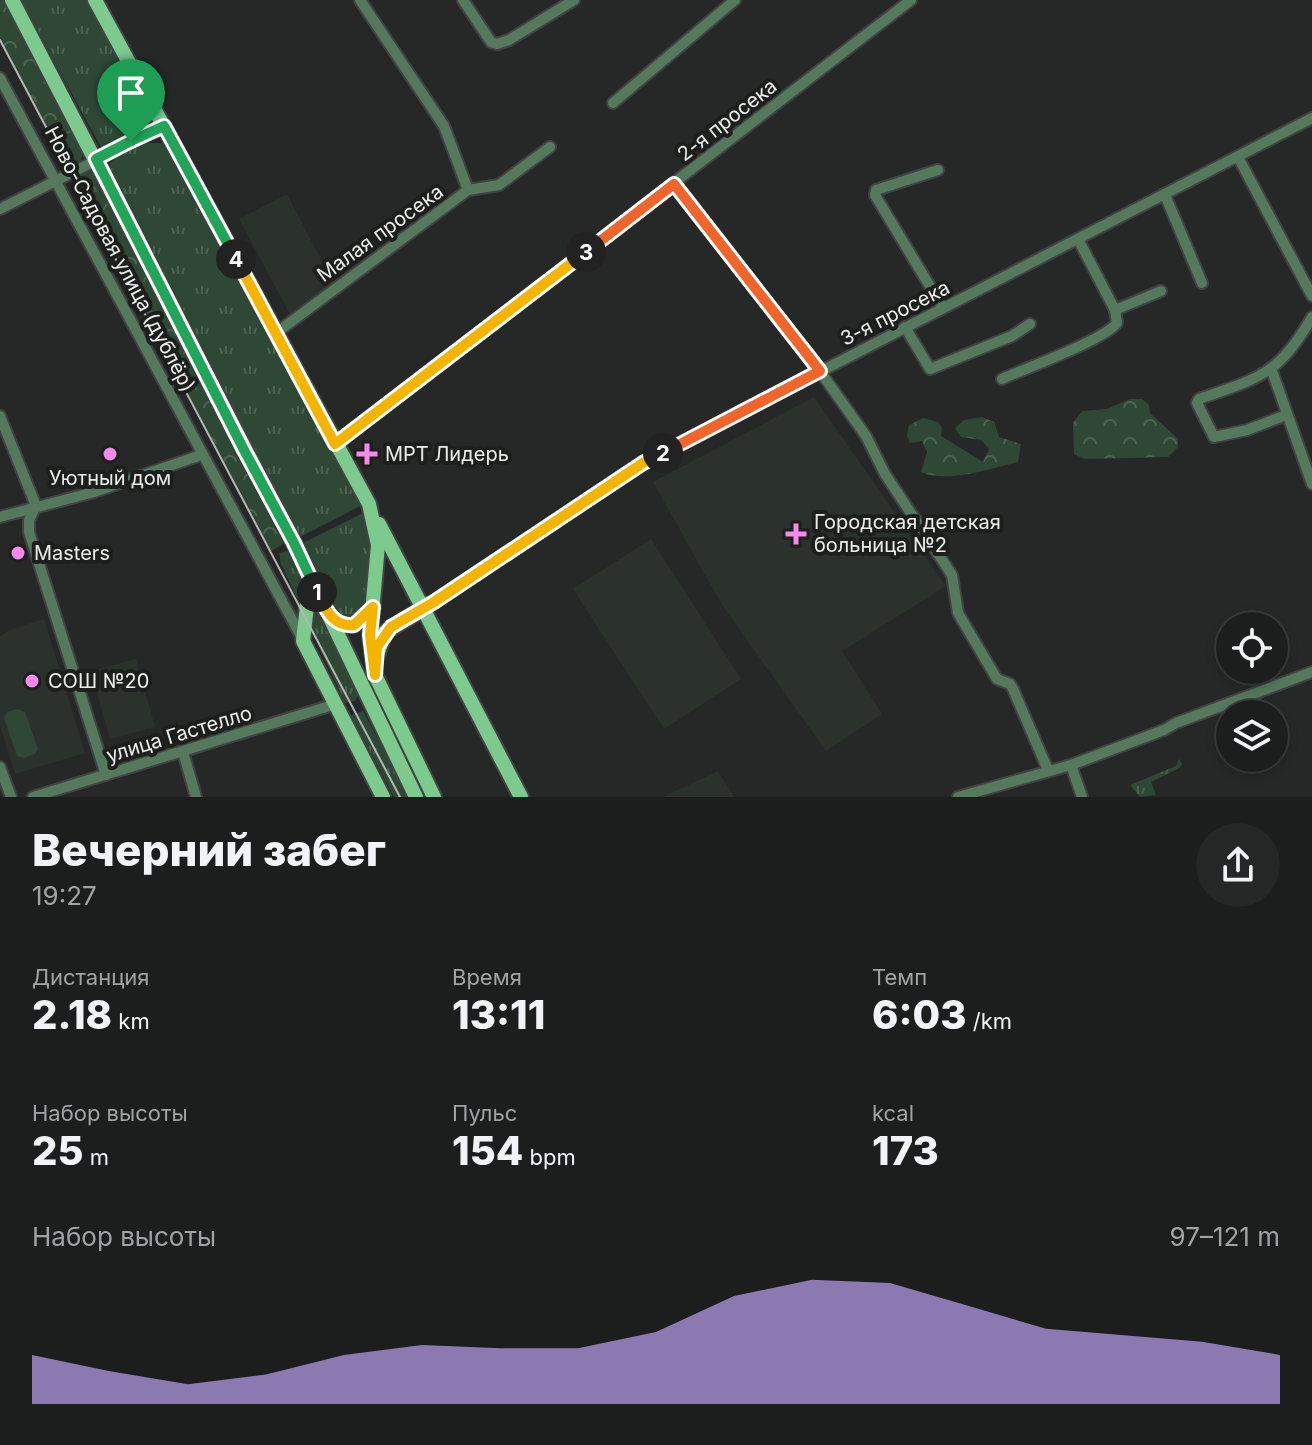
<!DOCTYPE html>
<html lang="ru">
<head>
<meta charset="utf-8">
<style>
	body { margin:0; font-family:Inter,sans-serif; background:#252726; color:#f1f3f6; height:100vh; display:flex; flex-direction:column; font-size:30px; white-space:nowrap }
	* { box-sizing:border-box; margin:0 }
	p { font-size:26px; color:#a0a2a4 }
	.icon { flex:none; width:44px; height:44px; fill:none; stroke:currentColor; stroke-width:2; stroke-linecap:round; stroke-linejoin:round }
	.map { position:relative; height:797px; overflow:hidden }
	.side { display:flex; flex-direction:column; background:#1c1e1d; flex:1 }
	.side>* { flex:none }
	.tools { position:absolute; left:1216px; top:612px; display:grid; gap:16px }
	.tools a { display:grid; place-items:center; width:72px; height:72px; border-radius:50%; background:#1c1e1d; box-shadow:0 4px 12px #0003,0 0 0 2px #3a3c3b; font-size:40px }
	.pin { position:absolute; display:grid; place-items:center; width:68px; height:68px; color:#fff; margin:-82px -34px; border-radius:50% 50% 50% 0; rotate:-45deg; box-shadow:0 0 8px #0007 }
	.pin .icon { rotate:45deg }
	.km { position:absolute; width:40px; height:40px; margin:-20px; border-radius:50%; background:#222; color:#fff; font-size:22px; line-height:40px; text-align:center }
	.round { display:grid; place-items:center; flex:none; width:84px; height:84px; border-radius:42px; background:#252726 }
	.summary { display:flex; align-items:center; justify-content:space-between; height:136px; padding:0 32px }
	h1 { font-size:44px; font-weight:800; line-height:60px }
	.figures { display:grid; grid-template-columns:repeat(3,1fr); gap:12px; height:136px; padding:8px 32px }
	.figures div { display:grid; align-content:center }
	.figures b { font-size:40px; font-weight:800 }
	.figures small { font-size:22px; font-weight:400 }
	.figures p { font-size:22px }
	.chart { height:224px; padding:16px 32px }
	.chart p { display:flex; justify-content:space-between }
	.chart svg { width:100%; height:144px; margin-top:8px; fill:#bca0f2; opacity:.7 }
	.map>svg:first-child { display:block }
	.built { fill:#2b322c }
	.grass { fill:url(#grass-tufts) }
	.forest { fill:url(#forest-crowns) }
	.park { fill:#2f4835 }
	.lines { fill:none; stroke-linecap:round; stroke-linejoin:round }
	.minor-casing { stroke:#424342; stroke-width:14 }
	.major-casing { stroke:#424342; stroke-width:18 }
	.minor { stroke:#54795c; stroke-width:10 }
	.major { stroke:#7dca8f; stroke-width:14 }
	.tram { stroke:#b4b5b4; stroke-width:2 }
	.split-1-casing { stroke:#fff; stroke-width:16 }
	.split-2-casing { stroke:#fff; stroke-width:16 }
	.split-3-casing { stroke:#fff; stroke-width:16 }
	.split-4-casing { stroke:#fff; stroke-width:16 }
	.split-5-casing { stroke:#fff; stroke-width:16 }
	.split-1 { stroke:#22a559; stroke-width:10 }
	.split-2 { stroke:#f5b400; stroke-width:10 }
	.split-3 { stroke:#f0652b; stroke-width:10 }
	.split-4 { stroke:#f5b400; stroke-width:10 }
	.split-5 { stroke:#22a559; stroke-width:10 }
	.poi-dot { fill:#f788ec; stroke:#1d1f1d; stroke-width:3 }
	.labels { text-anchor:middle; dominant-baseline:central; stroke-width:8; stroke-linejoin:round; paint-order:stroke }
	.street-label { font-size:20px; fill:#ebeceb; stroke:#1d1f1d }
	.poi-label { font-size:20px; fill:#ebeceb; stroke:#1d1f1d; text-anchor:start }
</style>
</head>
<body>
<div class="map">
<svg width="1312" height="797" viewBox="0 0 1312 797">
	<defs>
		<pattern id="grass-tufts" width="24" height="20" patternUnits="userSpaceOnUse" patternTransform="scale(2)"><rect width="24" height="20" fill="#2f4835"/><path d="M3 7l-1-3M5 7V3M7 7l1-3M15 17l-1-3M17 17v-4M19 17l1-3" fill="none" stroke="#4d6352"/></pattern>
		<pattern id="forest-crowns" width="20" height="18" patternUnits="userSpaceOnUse" patternTransform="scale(2)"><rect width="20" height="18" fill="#2f4835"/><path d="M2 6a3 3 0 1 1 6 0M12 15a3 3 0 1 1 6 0" fill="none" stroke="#4d6352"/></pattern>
	</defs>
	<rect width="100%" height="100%" fill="#262827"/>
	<g class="built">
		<path d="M287 194 334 285 292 318 239 219Z"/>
		<path d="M814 397 946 586 842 651 882 714 826 751 722 605 653 482Z"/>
		<path d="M651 539 741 679 664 729 573 589Z"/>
		<path d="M44 619 85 753 15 774 0 726V637L9 630Z"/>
		<path d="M136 659 155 727 110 739 91 671Z"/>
		<path d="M718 771 734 797H663Z"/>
	</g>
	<g class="grass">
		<path d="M21 0H89L145 105C148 132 133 137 112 151L102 149Z"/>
		<path d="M144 143H162L173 155 362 505 300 537 108 165 123 150Z"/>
		<path d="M365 512 370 556 364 613 358 618H337L303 543Z"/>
		<path d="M290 550 360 691 355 701 345 703 281 564 279 553Z"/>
		<path d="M363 711 409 797H394L351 715Z"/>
		<path d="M1179 759 1182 764 1179 768 1151 782 1156 795 1140 797 1130 785 1176 766Z"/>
	</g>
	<g class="forest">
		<path d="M0 0H5L84 152 79 164 69 169 0 40Z"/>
		<path d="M86 170 95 173 228 430 226 433 284 543 270 552 76 176Z"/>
		<path d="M1130 399H1142L1149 405 1150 413 1178 439V447L1168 457 1085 459 1074 454 1073 423 1082 411 1107 409Z"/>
		<path d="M982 417 994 422 999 437 1021 444 1018 462C992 468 946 484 921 472L927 452 922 441 910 443 907 436 909 425 923 418 938 422 942 428 941 436 983 462 989 449 981 440 961 437 955 428 964 420Z"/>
	</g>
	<path class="park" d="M18 709 25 712 38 749 35 754 24 758 17 756 4 718 7 712Z"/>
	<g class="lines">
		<g class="minor-casing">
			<g id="minor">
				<path d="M360 0 444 126 468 190"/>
				<path d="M463 0 491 42 497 44 509 40 574 0"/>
				<path d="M0 78 303 640"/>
				<path d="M613 103 735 0"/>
				<path d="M1238 157 1312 296"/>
				<path d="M938 170 876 190 875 195 943 308"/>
				<path d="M674 184 817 367 866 436 885 474 952 575 958 613 997 679 1010 684 1013 689 1048 770"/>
				<path d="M1165 195 1202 283"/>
				<path d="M0 209 164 126"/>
				<path d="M1115 310 1161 291"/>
				<path d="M905 327 930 369 1012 336 1030 324"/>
				<path d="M276 333 468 190 499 185 550 147"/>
				<path d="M1272 371 1312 484"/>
				<path d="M1002 379C1026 368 1104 340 1117 323L1115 310 1078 239"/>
				<path d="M1286 415 1247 430 1214 437 1197 403 1199 399C1259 378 1279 375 1312 317"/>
				<path d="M0 416 36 506 29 520V532L106 775"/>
				<path d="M335 444 911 0"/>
				<path d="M0 517 94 492 201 455"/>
				<path d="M423 609 643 463 1312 118"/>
				<path d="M183 752 196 797"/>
				<path d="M1071 765 1082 797"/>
				<path d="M0 767 11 797"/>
				<path d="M33 797 336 704"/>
				<path d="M958 797 1071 765 1164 730 1176 723 1312 672"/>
			</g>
		</g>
		<g class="major-casing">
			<g id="major">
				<path d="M12 0 294 543 416 797"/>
				<path d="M95 0 369 504 378 545 370 635 375 675 434 797"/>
				<path d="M379 524 521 797"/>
				<path d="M310 580 303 641 383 797"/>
				<path d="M331 618 341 625H354L373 607"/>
				<path d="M376 658 385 632 423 609"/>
			</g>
		</g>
		<use href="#minor" class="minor"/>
		<use href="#major" class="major"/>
		<path class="tram" d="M0 40 400 797"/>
	</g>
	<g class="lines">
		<g class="split-1-casing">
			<path id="split-1" d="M131 141 96 159 244 450 294 543 317 592"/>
		</g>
		<g class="split-2-casing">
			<path id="split-2" d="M317 592C326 609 332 627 354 625L373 607 370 635 375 675 377 647 391 627 434 602 643 463 663 453"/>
		</g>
		<g class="split-3-casing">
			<path id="split-3" d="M586 252 674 184 820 371 663 453"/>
		</g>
		<g class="split-4-casing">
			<path id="split-4" d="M236 259 335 444 586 252"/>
		</g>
		<g class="split-5-casing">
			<path id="split-5" d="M131 141 164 126 236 259"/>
		</g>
		<use href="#split-1" class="split-1"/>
		<use href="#split-2" class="split-2"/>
		<use href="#split-3" class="split-3"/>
		<use href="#split-4" class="split-4"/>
		<use href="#split-5" class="split-5"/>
	</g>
	<g class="poi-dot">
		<circle cx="110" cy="454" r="8"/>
		<path d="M363 442h8v8h8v8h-8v8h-8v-8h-8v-8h8z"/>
		<path d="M792 522h8v8h8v8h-8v8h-8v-8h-8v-8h8z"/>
		<circle cx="18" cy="553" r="8"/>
		<circle cx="32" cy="681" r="8"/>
	</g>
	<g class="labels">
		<g class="street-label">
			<text transform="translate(727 120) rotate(-38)">2-я просека</text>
			<text transform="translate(380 233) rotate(-36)">Малая просека</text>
			<text transform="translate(120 259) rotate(62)">Ново-Садовая улица (дублёр)</text>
			<text transform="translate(895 313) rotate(-27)">3-я просека</text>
			<text transform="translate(179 734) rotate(-17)">улица Гастелло</text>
		</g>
		<g class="poi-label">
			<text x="385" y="454">МРТ Лидерь</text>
			<text x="110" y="478" text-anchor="middle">Уютный дом</text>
			<text x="814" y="522">Городская детская<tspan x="814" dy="23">больница №2</tspan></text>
			<text x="34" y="553">Masters</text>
			<text x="48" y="681">СОШ №20</text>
		</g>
	</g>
</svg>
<div class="tools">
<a><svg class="icon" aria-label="locate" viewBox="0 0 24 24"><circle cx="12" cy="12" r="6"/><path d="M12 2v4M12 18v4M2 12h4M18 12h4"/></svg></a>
<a><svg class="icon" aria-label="layers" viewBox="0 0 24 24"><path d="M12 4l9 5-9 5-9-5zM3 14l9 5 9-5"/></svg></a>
</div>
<div class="pin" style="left:131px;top:141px;background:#1e9e55"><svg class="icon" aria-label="arrive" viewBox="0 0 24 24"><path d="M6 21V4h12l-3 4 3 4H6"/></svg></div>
<b class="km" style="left:317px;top:592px">1</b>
<b class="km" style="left:663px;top:453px">2</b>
<b class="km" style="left:586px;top:252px">3</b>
<b class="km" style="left:236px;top:259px">4</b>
</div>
<section class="side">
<div class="summary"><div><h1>Вечерний забег</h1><p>19:27</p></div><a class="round"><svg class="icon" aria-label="share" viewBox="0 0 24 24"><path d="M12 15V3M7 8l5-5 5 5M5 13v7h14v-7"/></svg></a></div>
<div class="figures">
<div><p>Дистанция</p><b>2.18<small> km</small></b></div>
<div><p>Время</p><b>13:11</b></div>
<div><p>Темп</p><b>6:03<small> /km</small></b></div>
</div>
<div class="figures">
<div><p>Набор высоты</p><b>25<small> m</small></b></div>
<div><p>Пульс</p><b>154<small> bpm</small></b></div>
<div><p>kcal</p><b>173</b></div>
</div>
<div class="chart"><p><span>Набор высоты</span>97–121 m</p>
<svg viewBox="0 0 160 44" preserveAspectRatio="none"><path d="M0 44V29L10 34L20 38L30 35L40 29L50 26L60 27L70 27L80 22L90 11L100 6L110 7L120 14L130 21L140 23L150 25L160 29V44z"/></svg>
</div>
</section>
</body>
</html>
